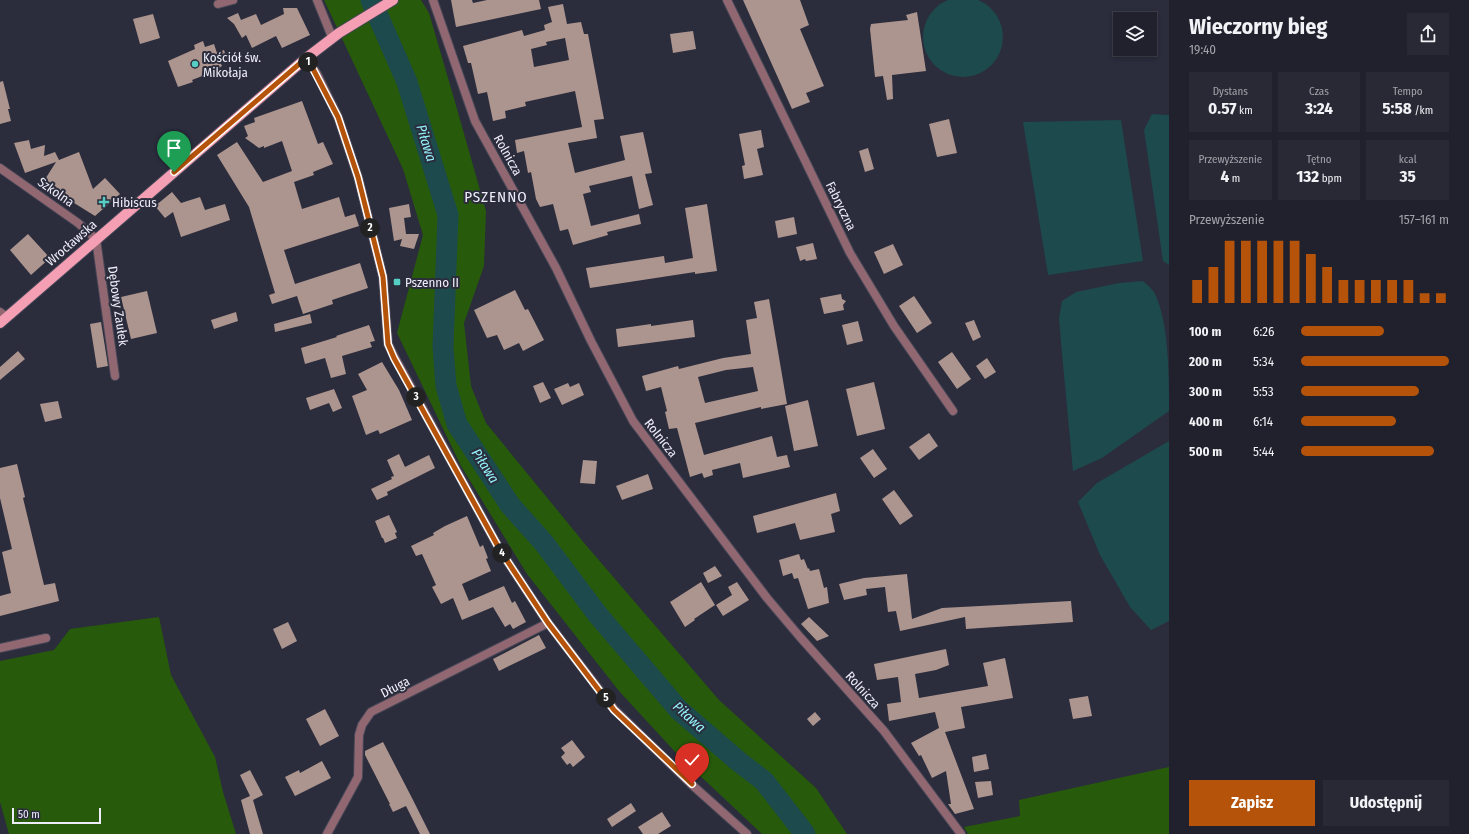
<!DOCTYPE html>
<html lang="pl">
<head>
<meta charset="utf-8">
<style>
	body { margin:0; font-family:"Fira Sans Condensed",sans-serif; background:#282935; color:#f1f3f6; height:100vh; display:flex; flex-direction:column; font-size:15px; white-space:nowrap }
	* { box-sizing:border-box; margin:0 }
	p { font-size:13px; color:#a2a3aa }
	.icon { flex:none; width:22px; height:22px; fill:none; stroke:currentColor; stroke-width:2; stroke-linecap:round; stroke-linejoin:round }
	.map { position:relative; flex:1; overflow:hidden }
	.drawer { display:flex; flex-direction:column; background:#20212d; width:300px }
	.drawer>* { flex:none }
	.buttons { position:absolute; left:1113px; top:12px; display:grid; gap:8px }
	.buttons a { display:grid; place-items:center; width:44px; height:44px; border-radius:0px; background:#20212d; box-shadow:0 2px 6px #0003,0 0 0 1px #3d3e49; font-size:20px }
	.scale { position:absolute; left:12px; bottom:10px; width:89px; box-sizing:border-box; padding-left:4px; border:2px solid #edeef9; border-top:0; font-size:11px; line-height:14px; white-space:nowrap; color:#edeef9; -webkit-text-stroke:3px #2b2c3c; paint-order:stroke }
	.pin { position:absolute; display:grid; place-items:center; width:34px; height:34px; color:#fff; margin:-41px -17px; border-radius:50% 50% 50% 0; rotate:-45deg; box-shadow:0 0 4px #0007 }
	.pin .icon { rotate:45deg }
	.km { position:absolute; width:20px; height:20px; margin:-10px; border-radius:50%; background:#222; color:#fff; font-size:11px; line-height:20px; text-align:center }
	.round { display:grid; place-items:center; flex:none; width:42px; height:42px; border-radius:0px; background:#282935 }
	.summary { display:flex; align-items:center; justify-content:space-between; height:68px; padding:0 20px }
	h1 { font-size:22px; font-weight:700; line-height:30px }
	.metrics { display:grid; grid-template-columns:repeat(3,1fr); gap:6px; height:68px; padding:4px 20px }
	.metrics div { display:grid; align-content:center; border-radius:0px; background:#282935; text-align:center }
	.metrics b { font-size:17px; font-weight:700 }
	.metrics small { font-size:11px; font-weight:400 }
	.metrics p { font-size:11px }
	.chart { height:112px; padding:8px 20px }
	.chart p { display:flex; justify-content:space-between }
	.chart svg { width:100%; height:72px; margin-top:4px; stroke:#b45309; stroke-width:6 }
	.primary-button { display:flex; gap:8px; margin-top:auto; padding:8px 20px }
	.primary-button a { flex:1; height:46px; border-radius:0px; background:#b45309; color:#fff; font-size:16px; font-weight:700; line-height:46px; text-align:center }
	.primary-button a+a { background:#282935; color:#f1f3f6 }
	ul { padding:0 20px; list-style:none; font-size:13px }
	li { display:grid; grid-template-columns:64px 48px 1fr; align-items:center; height:30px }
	li i { height:10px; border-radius:5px; background:#b45309 }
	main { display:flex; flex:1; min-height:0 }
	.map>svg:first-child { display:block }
	.green { fill:#275b0b }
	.water { fill:#1d4a4d }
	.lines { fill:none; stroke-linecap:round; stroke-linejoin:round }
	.river { stroke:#1d4a4d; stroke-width:21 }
	.building { fill:#ad958f; fill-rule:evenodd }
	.minor-casing { stroke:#464756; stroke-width:10 }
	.tertiary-casing { stroke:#464756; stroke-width:10 }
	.primary-casing { stroke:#464756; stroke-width:12 }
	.minor { stroke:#916771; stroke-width:8 }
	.tertiary { stroke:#916771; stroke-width:8 }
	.primary { stroke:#f59fb4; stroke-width:10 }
	.route-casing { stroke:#fff; stroke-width:8 }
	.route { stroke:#b45309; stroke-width:5 }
	.poi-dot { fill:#55cec4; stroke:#2b2c3c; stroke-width:1.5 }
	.labels { text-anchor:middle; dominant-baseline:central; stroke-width:4; stroke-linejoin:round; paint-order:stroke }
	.poi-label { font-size:13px; fill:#edeef9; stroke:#2b2c3c; text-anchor:start }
	.street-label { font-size:13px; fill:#edeef9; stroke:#2b2c3c }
	.water-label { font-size:14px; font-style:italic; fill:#93f4fb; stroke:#2b2c3c }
	.quarter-label { font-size:15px; letter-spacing:1px; fill:#edeef9; stroke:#2b2c3c }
</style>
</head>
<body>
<main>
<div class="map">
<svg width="1169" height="834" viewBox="0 0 1169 834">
	<rect width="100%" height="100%" fill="#2b2c3c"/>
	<g class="green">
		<path d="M324 0H421L429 13 455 102 486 211 484 266 464 323 471 386 486 423 585 544 719 700 816 788 847 834H762L678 755 619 691 527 574 461 466 397 333 423 235 403 169Z"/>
		<path d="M159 617 171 675 215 757 223 792 236 834H9L0 802V661L54 650 70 629Z"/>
		<path d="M1169 767V834H968L964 827 1020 816 1019 800Z"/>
	</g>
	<g class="water">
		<circle cx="963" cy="37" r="40"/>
		<path d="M1152 114 1169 115V265L1163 261 1144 130Z"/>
		<path d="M1121 120 1143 261 1048 275 1023 122Z"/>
		<path d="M1143 281C1147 284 1151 288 1154 292 1169 320 1169 377 1169 411L1102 458 1073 471 1062 354 1059 318 1062 301 1076 292 1119 283Z"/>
		<path d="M1169 441V621L1151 630 1130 607 1100 555 1078 502 1097 483Z"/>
	</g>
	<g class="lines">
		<path class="river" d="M371 0 407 82 448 215 443 347 446 386 457 424 510 505 544 543 598 615 679 710 738 761 764 781 805 834"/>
	</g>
	<g class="building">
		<path d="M451 0H472L473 3 487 0H539L541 9 456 27Z"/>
		<path d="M743 0H800L809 25 800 29 824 86 806 93 810 102 792 109Z"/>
		<path d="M563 4 567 24 581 22 584 34H588L604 119 594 120 597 138 568 143 575 173 625 160 620 136 643 132 652 173 645 174 653 205 639 209 632 176 589 186 591 192 583 194 591 226 639 214 641 224 607 232 608 235 573 245 568 229 560 231 553 204 540 207 536 199 531 172 528 173 524 151 517 153 515 140 582 127 575 91 525 102 526 106 505 111 506 118 493 121 487 92 478 94 471 63H468L463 46 522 30 524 36 545 30 544 25 552 22 548 7ZM565 38 569 60 534 67 531 49 547 45 546 42Z"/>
		<path d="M283 8H297L310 35 282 48 276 36 252 48 246 35 242 38 234 24 227 18 238 13 241 20 256 14 261 25 284 14Z"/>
		<path d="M917 12 926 71 892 75 893 99 887 100 883 76 875 77 870 29 871 24 908 20 906 15Z"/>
		<path d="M153 14 160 38 140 44 133 19Z"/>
		<path d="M693 31 696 49 673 53 670 34Z"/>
		<path d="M203 41 205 47 214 44 217 53 224 50 227 59 220 62 222 66 219 68 220 69 192 80 193 82 178 87 168 61 195 49 194 45Z"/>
		<path d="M3 81 10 109H8L11 121 0 124V82Z"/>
		<path d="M302 101 318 144 323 142 333 164 313 172 314 175 294 182 302 209 339 197 345 217 355 214 359 226 284 250 295 284 360 263 368 288 332 300 333 304 303 314 297 296 272 304 269 295 275 293 249 207 217 155 237 142 263 182 292 171 282 141 264 148V146L259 148 245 138 248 136 244 126 255 122 254 118Z"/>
		<path d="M949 119 957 153 937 157 929 124Z"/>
		<path d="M761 130 764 147 757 149 763 175 744 179 742 166 745 165 739 134Z"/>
		<path d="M29 140 31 149 45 145 44 156 55 152 59 160 79 152 93 189 105 178 120 194 95 216 66 198 65 199 42 184 56 162 25 173 14 143Z"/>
		<path d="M868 148 874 169 865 172 859 151Z"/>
		<path d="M172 192 181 203 200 197 205 210 225 204 230 220 181 237 173 212 165 218 155 206Z"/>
		<path d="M409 204 411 217 404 218 406 234H419L414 249 400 246 402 239 394 241 389 208Z"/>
		<path d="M707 204 717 271 695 274V272L590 288 586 268 664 256 665 263 693 258 685 208Z"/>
		<path d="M794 217 797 234 778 238 775 221Z"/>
		<path d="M28 234 50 258 31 275 10 250Z"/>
		<path d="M813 243 817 259 806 261 805 259 800 261 796 247Z"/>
		<path d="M893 244 903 265 884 274 874 252Z"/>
		<path d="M515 290 525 310 528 309 544 340 523 351 519 343 504 350 497 335 487 338 474 310Z"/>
		<path d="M147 291 157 333 131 339 121 297Z"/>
		<path d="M841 294 842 299 846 301 843 305 844 310 824 314 820 298Z"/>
		<path d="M914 296 932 323 917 333 899 306Z"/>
		<path d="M769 299 787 404 761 409V407L695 423 704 455 772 436 777 457 787 455 790 467 743 478 740 463 712 470 713 475 704 478 702 473 690 477 677 428 669 429 665 412 667 411 661 387 646 391 642 376 678 366 679 369 723 358 751 354 746 320 757 318 754 302ZM753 367 758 391 705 403 698 377 726 370Z"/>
		<path d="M236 312 238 321 214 329 211 320Z"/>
		<path d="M310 314 312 323 275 332 274 324Z"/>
		<path d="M693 320 695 337 618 347 616 329 651 324V326Z"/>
		<path d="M974 320 981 337 973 341 965 323Z"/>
		<path d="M858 321 863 341 847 345 842 325Z"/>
		<path d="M101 322 108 366 97 368 90 324Z"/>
		<path d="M369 325 375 341 370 342 372 347 342 356 346 374 331 378 325 358 305 364 301 348 337 337 336 336Z"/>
		<path d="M18 351 25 359 0 380V367Z"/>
		<path d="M952 352 971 379 957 389 938 362Z"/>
		<path d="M987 358 996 372 985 379 976 366Z"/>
		<path d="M382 362 399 390 412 420 380 434 378 430 366 435 352 396 367 390 358 374Z"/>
		<path d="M543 382 551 398 540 403 533 386Z"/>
		<path d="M874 382 885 429 857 436 846 389Z"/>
		<path d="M568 383 570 387 579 383 584 395 562 405 554 389Z"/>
		<path d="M334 389 342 408 333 412 329 403 310 410 306 398Z"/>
		<path d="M808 400 818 446 794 451 785 406Z"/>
		<path d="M58 401 62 418 45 422 40 404Z"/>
		<path d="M929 433 938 446 919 460 909 447Z"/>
		<path d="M873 449 887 469 874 478 860 458Z"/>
		<path d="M399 454 405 467 429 455 435 468 387 492 388 495 377 500 371 489 392 479 391 477 394 476 387 460Z"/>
		<path d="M583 460 597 461 595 484 580 483Z"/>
		<path d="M17 464 25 497 23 498 44 585 55 583 59 601 0 616V596L11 593 2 552 12 549 0 498V468Z"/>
		<path d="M648 474 653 489 622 500 616 486Z"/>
		<path d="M894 490 913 516 900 525 882 499Z"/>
		<path d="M836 493 840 511 831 514 835 532 800 540 795 523 757 533 753 516Z"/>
		<path d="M389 515 397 532 395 533 397 538 385 543 383 538H382L375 521Z"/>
		<path d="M467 516 480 547 483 545 488 558 486 559 491 571 462 584 469 601 504 586 512 603 515 601 526 622 513 629 510 624 505 627 493 607 462 620 453 598 441 604 432 587 436 585 422 554 416 556 411 546 434 535 433 533 445 526Z"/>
		<path d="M799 554 801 560 804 559 808 569 809 568 810 571 819 569 824 588 827 587 829 603 808 609 798 578 794 579 792 573 783 576 779 560Z"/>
		<path d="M715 566 722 576 708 583 703 573Z"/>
		<path d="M907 574 912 619 942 608 1071 601 1073 622 966 629 965 617 900 631 896 611 888 612 885 587 866 589 867 595 844 600 839 584 864 578Z"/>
		<path d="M701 582 715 605 694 619 695 620 685 627 670 602Z"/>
		<path d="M737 582 749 600 723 616 716 605 732 595 728 587Z"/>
		<path d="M809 617 829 636 817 641 801 624Z"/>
		<path d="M288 622 297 641 282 649 273 629Z"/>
		<path d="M539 635 546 648 499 671 493 659Z"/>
		<path d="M946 649 949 665 936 670 915 674 919 698 988 686 983 663 1005 658 1013 698 961 707 965 728 945 732 974 809 955 814 948 804H951L946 771 932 778 921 755 919 756 911 743 939 728 935 712 889 721 887 704 901 702 898 677 877 680 874 664Z"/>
		<path d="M1088 696 1092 716 1073 719 1069 699Z"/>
		<path d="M325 709 339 736 320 746 306 719Z"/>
		<path d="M815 712 821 719 813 726 807 719Z"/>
		<path d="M572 740 585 757 573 767 570 763 567 765 561 757 565 753 561 748Z"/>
		<path d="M383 742 412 798 430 834H420L406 806 393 812 389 804H390L365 755V751Z"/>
		<path d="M986 754 989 769 974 772 972 757Z"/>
		<path d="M322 761 331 778 295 796 285 777 299 770 300 773Z"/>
		<path d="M250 770 263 795 253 800 263 834H250L241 800 250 796 240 775Z"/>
		<path d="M991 781 993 795 978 798 975 782Z"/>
		<path d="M631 803 636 811 612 827 607 819Z"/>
		<path d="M662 812 671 826 658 834H643L638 827Z"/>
	</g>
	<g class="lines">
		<g class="minor-casing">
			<g id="minor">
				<path d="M317 0 332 37"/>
				<path d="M433 0 475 121 556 268 591 341 633 421 767 598 800 637 884 731 961 834"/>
				<path d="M727 0 850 253 894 326 953 411"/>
				<path d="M218 4 233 0"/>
				<path d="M0 168 78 223 96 239 115 376"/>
				<path d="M0 312 7 317"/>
				<path d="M0 648 46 638"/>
				<path d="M327 834 358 777 359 735 362 725 371 712 548 623"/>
			</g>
		</g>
		<g class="tertiary-casing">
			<path id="tertiary" d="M305 59 311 65 317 74 338 117 358 177 383 277 388 344 395 358 500 550 548 623 614 709 691 784 747 834"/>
		</g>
		<g class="primary-casing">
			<path id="primary" d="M0 323 305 59 339 33 393 0"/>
		</g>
		<use href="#minor" class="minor"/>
		<use href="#tertiary" class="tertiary"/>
		<use href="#primary" class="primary"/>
	</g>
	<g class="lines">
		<g class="route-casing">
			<path id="route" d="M174 172 305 59 311 65 338 117 358 177 383 277 388 344 394 358 500 550 548 623 614 710 692 784"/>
		</g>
		<use href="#route" class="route"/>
	</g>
	<g class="poi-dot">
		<circle cx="195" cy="64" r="4"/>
		<path d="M102 196h4v4h4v4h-4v4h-4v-4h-4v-4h4z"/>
		<rect x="393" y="278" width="8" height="8" rx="2"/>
	</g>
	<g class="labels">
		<g class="poi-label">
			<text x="203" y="57">Kościół św.<tspan x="203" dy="15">Mikołaja</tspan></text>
			<text x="112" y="202">Hibiscus</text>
			<text x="405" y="282">Pszenno II</text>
		</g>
		<g class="street-label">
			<text transform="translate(508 155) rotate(61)">Rolnicza</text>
			<text transform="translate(56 192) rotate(35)">Szkolna</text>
			<text transform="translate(841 206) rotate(64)">Fabryczna</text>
			<text transform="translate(71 243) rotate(-41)">Wrocławska</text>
			<text transform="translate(118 306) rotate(82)">Dębowy Zaułek</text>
			<text transform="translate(661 438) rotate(52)">Rolnicza</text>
			<text transform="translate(395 687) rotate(-27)">Długa</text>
			<text transform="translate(863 690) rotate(48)">Rolnicza</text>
		</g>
		<g class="water-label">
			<text transform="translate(426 143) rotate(73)">Piława</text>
			<text transform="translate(485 466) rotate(57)">Piława</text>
			<text transform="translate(689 717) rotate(42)">Piława</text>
		</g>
		<g class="quarter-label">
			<text x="496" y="197">PSZENNO</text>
		</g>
	</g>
</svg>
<div class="buttons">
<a><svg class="icon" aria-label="layers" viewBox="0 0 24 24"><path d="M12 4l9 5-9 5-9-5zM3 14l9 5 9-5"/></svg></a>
</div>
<div class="scale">50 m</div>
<div class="pin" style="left:174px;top:172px;background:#1e9e55"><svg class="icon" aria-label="arrive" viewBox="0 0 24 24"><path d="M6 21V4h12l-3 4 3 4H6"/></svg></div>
<div class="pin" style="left:692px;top:784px;background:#d93025"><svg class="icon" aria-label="check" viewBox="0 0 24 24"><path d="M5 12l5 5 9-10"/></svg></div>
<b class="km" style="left:308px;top:62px">1</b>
<b class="km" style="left:370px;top:228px">2</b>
<b class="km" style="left:416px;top:397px">3</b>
<b class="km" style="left:502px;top:553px">4</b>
<b class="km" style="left:606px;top:698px">5</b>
</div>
<section class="drawer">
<div class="summary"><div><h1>Wieczorny bieg</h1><p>19:40</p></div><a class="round"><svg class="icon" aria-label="share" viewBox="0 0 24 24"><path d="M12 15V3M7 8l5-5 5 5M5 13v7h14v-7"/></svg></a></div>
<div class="metrics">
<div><p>Dystans</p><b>0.57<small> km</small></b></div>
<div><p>Czas</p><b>3:24</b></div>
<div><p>Tempo</p><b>5:58<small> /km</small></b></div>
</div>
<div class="metrics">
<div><p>Przewyższenie</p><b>4<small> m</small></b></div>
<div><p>Tętno</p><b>132<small> bpm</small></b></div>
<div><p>kcal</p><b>35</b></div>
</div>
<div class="chart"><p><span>Przewyższenie</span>157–161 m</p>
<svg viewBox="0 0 160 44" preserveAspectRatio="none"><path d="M5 44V30M15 44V22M25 44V6M35 44V6M45 44V6M55 44V6M65 44V6M75 44V14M85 44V22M95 44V30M105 44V30M115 44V30M125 44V30M135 44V30M145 44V38M155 44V38"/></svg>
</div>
<ul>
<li><b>100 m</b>6:26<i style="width:56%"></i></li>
<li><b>200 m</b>5:34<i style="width:100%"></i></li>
<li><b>300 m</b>5:53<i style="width:80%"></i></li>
<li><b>400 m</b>6:14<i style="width:64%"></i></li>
<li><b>500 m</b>5:44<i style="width:90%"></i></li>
</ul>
<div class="primary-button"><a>Zapisz</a><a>Udostępnij</a></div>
</section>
</main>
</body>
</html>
